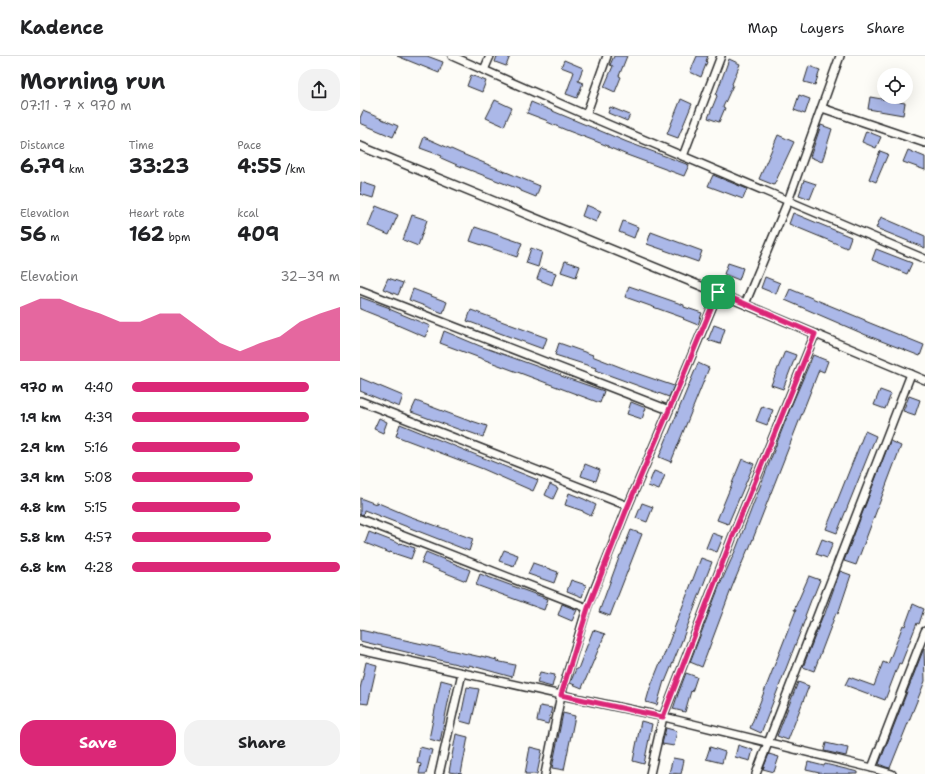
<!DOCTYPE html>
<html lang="en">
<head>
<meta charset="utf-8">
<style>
	body { margin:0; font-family:"Shantell Sans",sans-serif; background:#f2f2f2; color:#202124; height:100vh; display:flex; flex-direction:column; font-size:15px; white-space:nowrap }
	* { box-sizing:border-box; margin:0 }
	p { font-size:13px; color:#757577 }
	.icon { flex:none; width:22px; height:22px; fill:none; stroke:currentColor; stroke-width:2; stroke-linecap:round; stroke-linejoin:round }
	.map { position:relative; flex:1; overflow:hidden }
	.details { display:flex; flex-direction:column; background:#fff; width:360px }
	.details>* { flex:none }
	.fabs { position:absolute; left:517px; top:12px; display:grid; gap:8px }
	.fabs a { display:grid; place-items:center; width:36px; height:36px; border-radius:50%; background:#fff; box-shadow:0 4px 16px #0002; font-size:20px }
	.pin { position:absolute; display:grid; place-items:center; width:34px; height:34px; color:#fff; margin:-17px; border-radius:8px; box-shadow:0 2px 6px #0006 }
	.round { display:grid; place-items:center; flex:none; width:42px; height:42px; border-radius:16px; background:#f2f2f2 }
	.head { display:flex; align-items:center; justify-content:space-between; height:68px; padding:0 20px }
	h1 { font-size:22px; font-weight:700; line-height:30px }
	.stats { display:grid; grid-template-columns:repeat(3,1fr); gap:6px; height:68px; padding:4px 20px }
	.stats div { display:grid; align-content:center }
	.stats b { font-size:20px; font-weight:700 }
	.stats small { font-size:11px; font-weight:400 }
	.stats p { font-size:11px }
	.chart { height:112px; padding:8px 20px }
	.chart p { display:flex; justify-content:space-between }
	.chart svg { width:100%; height:72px; margin-top:4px; fill:#db2777; opacity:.7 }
	.primary-button { display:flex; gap:8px; margin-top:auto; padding:8px 20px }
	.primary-button a { flex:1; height:46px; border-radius:16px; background:#db2777; color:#fff; font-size:16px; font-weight:700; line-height:46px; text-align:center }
	.primary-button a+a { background:#f2f2f2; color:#202124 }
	ul { padding:0 20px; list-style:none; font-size:13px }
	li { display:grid; grid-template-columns:64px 48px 1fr; align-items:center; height:30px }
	li i { height:10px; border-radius:5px; background:#db2777 }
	header { display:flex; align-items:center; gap:24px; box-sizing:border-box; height:56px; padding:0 20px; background:#fff; border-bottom:1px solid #e0e0e0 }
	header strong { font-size:19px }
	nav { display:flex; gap:22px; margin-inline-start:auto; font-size:14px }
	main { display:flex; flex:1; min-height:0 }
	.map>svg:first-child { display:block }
	.building { fill:#abb8e8; stroke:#2b2b2b }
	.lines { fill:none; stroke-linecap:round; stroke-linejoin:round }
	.street-casing { stroke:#2b2b2b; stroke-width:10 }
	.street { stroke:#fdfcf7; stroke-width:7 }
	.route-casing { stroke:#fff; stroke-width:8 }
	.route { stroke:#db2777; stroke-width:5 }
</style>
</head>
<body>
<header>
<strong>Kadence</strong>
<nav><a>Map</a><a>Layers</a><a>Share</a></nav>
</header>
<main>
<section class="details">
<div class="head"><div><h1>Morning run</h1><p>07:11 · 7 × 970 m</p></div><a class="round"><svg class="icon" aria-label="share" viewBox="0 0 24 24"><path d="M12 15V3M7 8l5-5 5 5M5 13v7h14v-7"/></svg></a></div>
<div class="stats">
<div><p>Distance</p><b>6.79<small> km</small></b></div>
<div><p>Time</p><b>33:23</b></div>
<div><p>Pace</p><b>4:55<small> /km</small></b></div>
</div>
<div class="stats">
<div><p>Elevation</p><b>56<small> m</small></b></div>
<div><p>Heart rate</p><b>162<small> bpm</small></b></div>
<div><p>kcal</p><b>409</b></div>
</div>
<div class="chart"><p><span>Elevation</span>32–39 m</p>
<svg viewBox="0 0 160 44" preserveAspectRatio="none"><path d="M0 44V11L10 6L20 6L30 11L40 15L50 20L60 20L70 15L80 15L90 24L100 33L110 38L120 33L130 29L140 20L150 15L160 11V44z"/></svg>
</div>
<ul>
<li><b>970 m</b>4:40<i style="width:85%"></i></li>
<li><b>1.9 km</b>4:39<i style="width:85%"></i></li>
<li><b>2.9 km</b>5:16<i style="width:52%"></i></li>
<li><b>3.9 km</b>5:08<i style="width:58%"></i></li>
<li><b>4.8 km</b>5:15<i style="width:52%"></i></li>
<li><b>5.8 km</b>4:57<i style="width:67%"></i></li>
<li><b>6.8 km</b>4:28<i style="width:100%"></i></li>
</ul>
<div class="primary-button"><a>Save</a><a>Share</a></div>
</section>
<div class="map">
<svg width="565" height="718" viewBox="0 0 565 718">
	<rect width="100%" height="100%" fill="#fdfcf7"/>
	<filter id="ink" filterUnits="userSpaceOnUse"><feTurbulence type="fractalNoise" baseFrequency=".025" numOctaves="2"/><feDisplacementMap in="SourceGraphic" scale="8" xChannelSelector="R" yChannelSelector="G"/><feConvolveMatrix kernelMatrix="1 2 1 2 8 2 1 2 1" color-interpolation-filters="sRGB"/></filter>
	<g filter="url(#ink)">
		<g class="building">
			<path d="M37 0H67L83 6 79 17Z"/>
			<path d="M137 0H150L146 10 135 6Z"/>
			<path d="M254 0H267L259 20 261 21 255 36 244 31 253 10 250 9Z"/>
			<path d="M337 0H348L346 5 347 6 341 21 330 16Z"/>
			<path d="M369 3 380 8 372 28 373 29 363 51 365 52 359 66 348 62 357 40 356 39Z"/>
			<path d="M204 4 223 12 218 25 223 27 217 42 206 38 214 16 201 11Z"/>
			<path d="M449 10 460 14 455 29 444 26Z"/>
			<path d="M111 19 126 25 122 36 107 30Z"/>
			<path d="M439 39 450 43 445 58 434 54Z"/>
			<path d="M510 41 545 47 543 59 508 53Z"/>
			<path d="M321 43 332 48 318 82 307 78Z"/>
			<path d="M135 44 152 52 144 70 126 62Z"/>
			<path d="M171 46 267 86 329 109 324 120 267 99 248 91V90L206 74 187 66 188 65 167 57Z"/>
			<path d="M250 51 270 59 267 65 248 57Z"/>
			<path d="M3 55 38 70 33 81 0 67V62Z"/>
			<path d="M461 69 472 73 462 106 450 101Z"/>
			<path d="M506 75 521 81 516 92 502 86Z"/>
			<path d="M418 79 434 86 414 129 399 123Z"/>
			<path d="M64 81 100 97 180 130 176 141 161 135V134L97 109 81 102 82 100 60 92Z"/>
			<path d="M548 94 565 101V114L543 106Z"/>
			<path d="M520 95 528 98 516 126 509 123Z"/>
			<path d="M353 119 387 133 383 143 348 130Z"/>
			<path d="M444 124 456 128 450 143 439 139Z"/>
			<path d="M1 126 16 131 13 142 0 138Z"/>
			<path d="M226 149 241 155 236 166 222 160Z"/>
			<path d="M16 150 38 159 29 179 8 170Z"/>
			<path d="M433 157 491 181 487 192 429 168Z"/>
			<path d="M52 159 67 164 58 190 43 184Z"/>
			<path d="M521 161 565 180V192L516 172Z"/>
			<path d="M263 165 278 171 274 182 259 176Z"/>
			<path d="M115 171 162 187 157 201 110 185Z"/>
			<path d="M291 176 342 195 338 206 287 188Z"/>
			<path d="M171 192 182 196 178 211 166 207Z"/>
			<path d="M516 193 552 207 547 218 512 204Z"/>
			<path d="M205 205 220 210 216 221 201 216Z"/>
			<path d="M368 207 383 212 379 224 364 218Z"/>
			<path d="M181 212 196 217 192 229 177 223Z"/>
			<path d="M405 221 420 227 416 238 401 232Z"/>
			<path d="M28 222 43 227 38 239 23 233Z"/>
			<path d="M269 230 324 249V251L342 257 338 269 323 263 324 262 265 241Z"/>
			<path d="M53 233 87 246 83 257 49 244Z"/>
			<path d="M430 233 505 264V265L564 289 560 300 506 279 425 244Z"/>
			<path d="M0 241 30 252 29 253 70 270 65 281 35 268V267L0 253Z"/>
			<path d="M111 254 187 282 183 293 107 265Z"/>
			<path d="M354 269 365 273 360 288 348 284Z"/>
			<path d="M84 275 120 290 201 319V320L244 335 240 347 80 287Z"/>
			<path d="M199 287 233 299 232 300 273 316 314 330 309 341 235 314 236 312 195 299Z"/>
			<path d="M425 295 436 299 423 333 411 329Z"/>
			<path d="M453 299 468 305 464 316 459 314 389 493H388L372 531 342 611 330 606 359 531 376 493 430 353Z"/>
			<path d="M338 307 349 312 311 406 299 401Z"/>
			<path d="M0 322 43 340 39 351 0 335Z"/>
			<path d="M520 334 531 338 525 353 514 349Z"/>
			<path d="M549 340 560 344 555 359 543 355Z"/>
			<path d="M56 345 112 366V365L127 370 123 381 103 374V375L51 356Z"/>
			<path d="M271 346 286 352 282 363 267 358Z"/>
			<path d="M402 350 413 354 407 369 396 365Z"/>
			<path d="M19 362 27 366 23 377 14 373Z"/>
			<path d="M40 368 178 424 173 435 123 413 36 380Z"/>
			<path d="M505 375 516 380 477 477 466 473Z"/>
			<path d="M530 385 541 390 496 509 484 505Z"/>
			<path d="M382 403 394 408 368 468 357 464Z"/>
			<path d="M225 408 240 414 236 425 221 420Z"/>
			<path d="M294 415 305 419 299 434 288 430Z"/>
			<path d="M190 428 198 432 193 443 185 439Z"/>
			<path d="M209 437 224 443 236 449 231 460 223 456V455L205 449Z"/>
			<path d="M0 442 16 448V446L49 460 113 483 109 495 4 454 3 459 0 458Z"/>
			<path d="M282 447 293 451 287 466 276 462Z"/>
			<path d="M271 474 282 478 250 560 239 556 260 499H261Z"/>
			<path d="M9 476 40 488V487L55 492 51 503 30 496V497L5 487Z"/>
			<path d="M352 477 363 481 357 496 346 492Z"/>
			<path d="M462 483 473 487 467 502 456 498Z"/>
			<path d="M144 494 158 499 154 510 139 505Z"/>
			<path d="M66 496 110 514 106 525 61 507Z"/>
			<path d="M341 502 352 506 321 587 305 626 304 625 297 649 286 646 290 632 300 607H301Z"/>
			<path d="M173 507 198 516 194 527 168 518Z"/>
			<path d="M480 515 491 519 478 558 476 557 454 615 443 611 463 559 464 560Z"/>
			<path d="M120 518 188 543 184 554 116 529Z"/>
			<path d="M449 520 460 524 454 539H453L445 560 446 561 401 677 390 672 436 554H434Z"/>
			<path d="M211 524 226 529 222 541 207 535Z"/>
			<path d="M202 548 217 554 212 565 198 559Z"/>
			<path d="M553 548 564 553 559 568 557 567 541 608 539 607 525 644 485 629 489 621 514 630 523 606 528 608 543 569 545 570Z"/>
			<path d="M0 574 121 601V600L137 604 136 605 155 609 152 621 109 609V611L0 585Z"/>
			<path d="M233 574 245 578 222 632 210 627 216 613H218Z"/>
			<path d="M564 592 565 625 530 712 526 711 519 708Z"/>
			<path d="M6 606 17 609 8 648 0 647V633Z"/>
			<path d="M180 616 195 619 192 631 177 627Z"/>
			<path d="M326 617 337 621 332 636 331 635 325 656 313 653 318 638Z"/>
			<path d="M81 624 92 627 80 686 69 683Z"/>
			<path d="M438 626 449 630 428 684 417 680Z"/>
			<path d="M107 631 119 633 111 668 100 665Z"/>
			<path d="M180 650 192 652 188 668 177 665Z"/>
			<path d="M203 657 215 660 204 714 192 712Z"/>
			<path d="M281 665 292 668 284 708 273 705Z"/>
			<path d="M306 672 317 675 314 690 302 688Z"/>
			<path d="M96 678 108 681 101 718 89 716Z"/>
			<path d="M466 687 488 692 486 700 464 695Z"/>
			<path d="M378 689 393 694 390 705 375 701Z"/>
			<path d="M60 691 72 694 66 718H59L61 708 57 707Z"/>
			<path d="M170 691 182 694 177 718H165Z"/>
			<path d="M350 691 365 696 362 707 346 703Z"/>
			<path d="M409 698 419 701 414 716 403 713Z"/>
			<path d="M313 702 324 704 321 718 309 717Z"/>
			<path d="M448 706 464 710 465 708 498 716V718H464L446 714Z"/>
		</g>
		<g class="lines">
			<g class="street-casing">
				<g id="street">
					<path d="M92 0 226 59 565 203"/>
					<path d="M124 14 130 0"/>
					<path d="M462 52 565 87"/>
					<path d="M226 59 247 0"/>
					<path d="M0 90 358 237 565 324"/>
					<path d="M323 100 361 0"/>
					<path d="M0 234 309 354"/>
					<path d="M385 248 428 145 480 0"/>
					<path d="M0 345 268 450"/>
					<path d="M0 463 227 552"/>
					<path d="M0 594 201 639 296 659 512 712 532 718"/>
					<path d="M512 712 565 575"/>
					<path d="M79 718 102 617"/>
					<path d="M185 718 201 639 227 552 268 450 309 354 358 237"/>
					<path d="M290 718 303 661 372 482 455 278"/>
					<path d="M396 718 551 318"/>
				</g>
			</g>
			<use href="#street" class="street"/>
		</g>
	</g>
	<g class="lines" filter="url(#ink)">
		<g class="route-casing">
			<path id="route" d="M358 236 455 278 372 482 303 661 201 639 228 552 268 450 309 354Z"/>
		</g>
		<use href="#route" class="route"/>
	</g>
</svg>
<div class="fabs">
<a><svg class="icon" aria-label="locate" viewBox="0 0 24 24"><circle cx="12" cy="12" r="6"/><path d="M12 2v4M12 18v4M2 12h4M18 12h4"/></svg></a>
</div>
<div class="pin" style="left:358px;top:236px;background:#1e9e55"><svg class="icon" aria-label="arrive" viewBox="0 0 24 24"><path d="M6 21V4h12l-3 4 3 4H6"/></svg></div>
</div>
</main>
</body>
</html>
